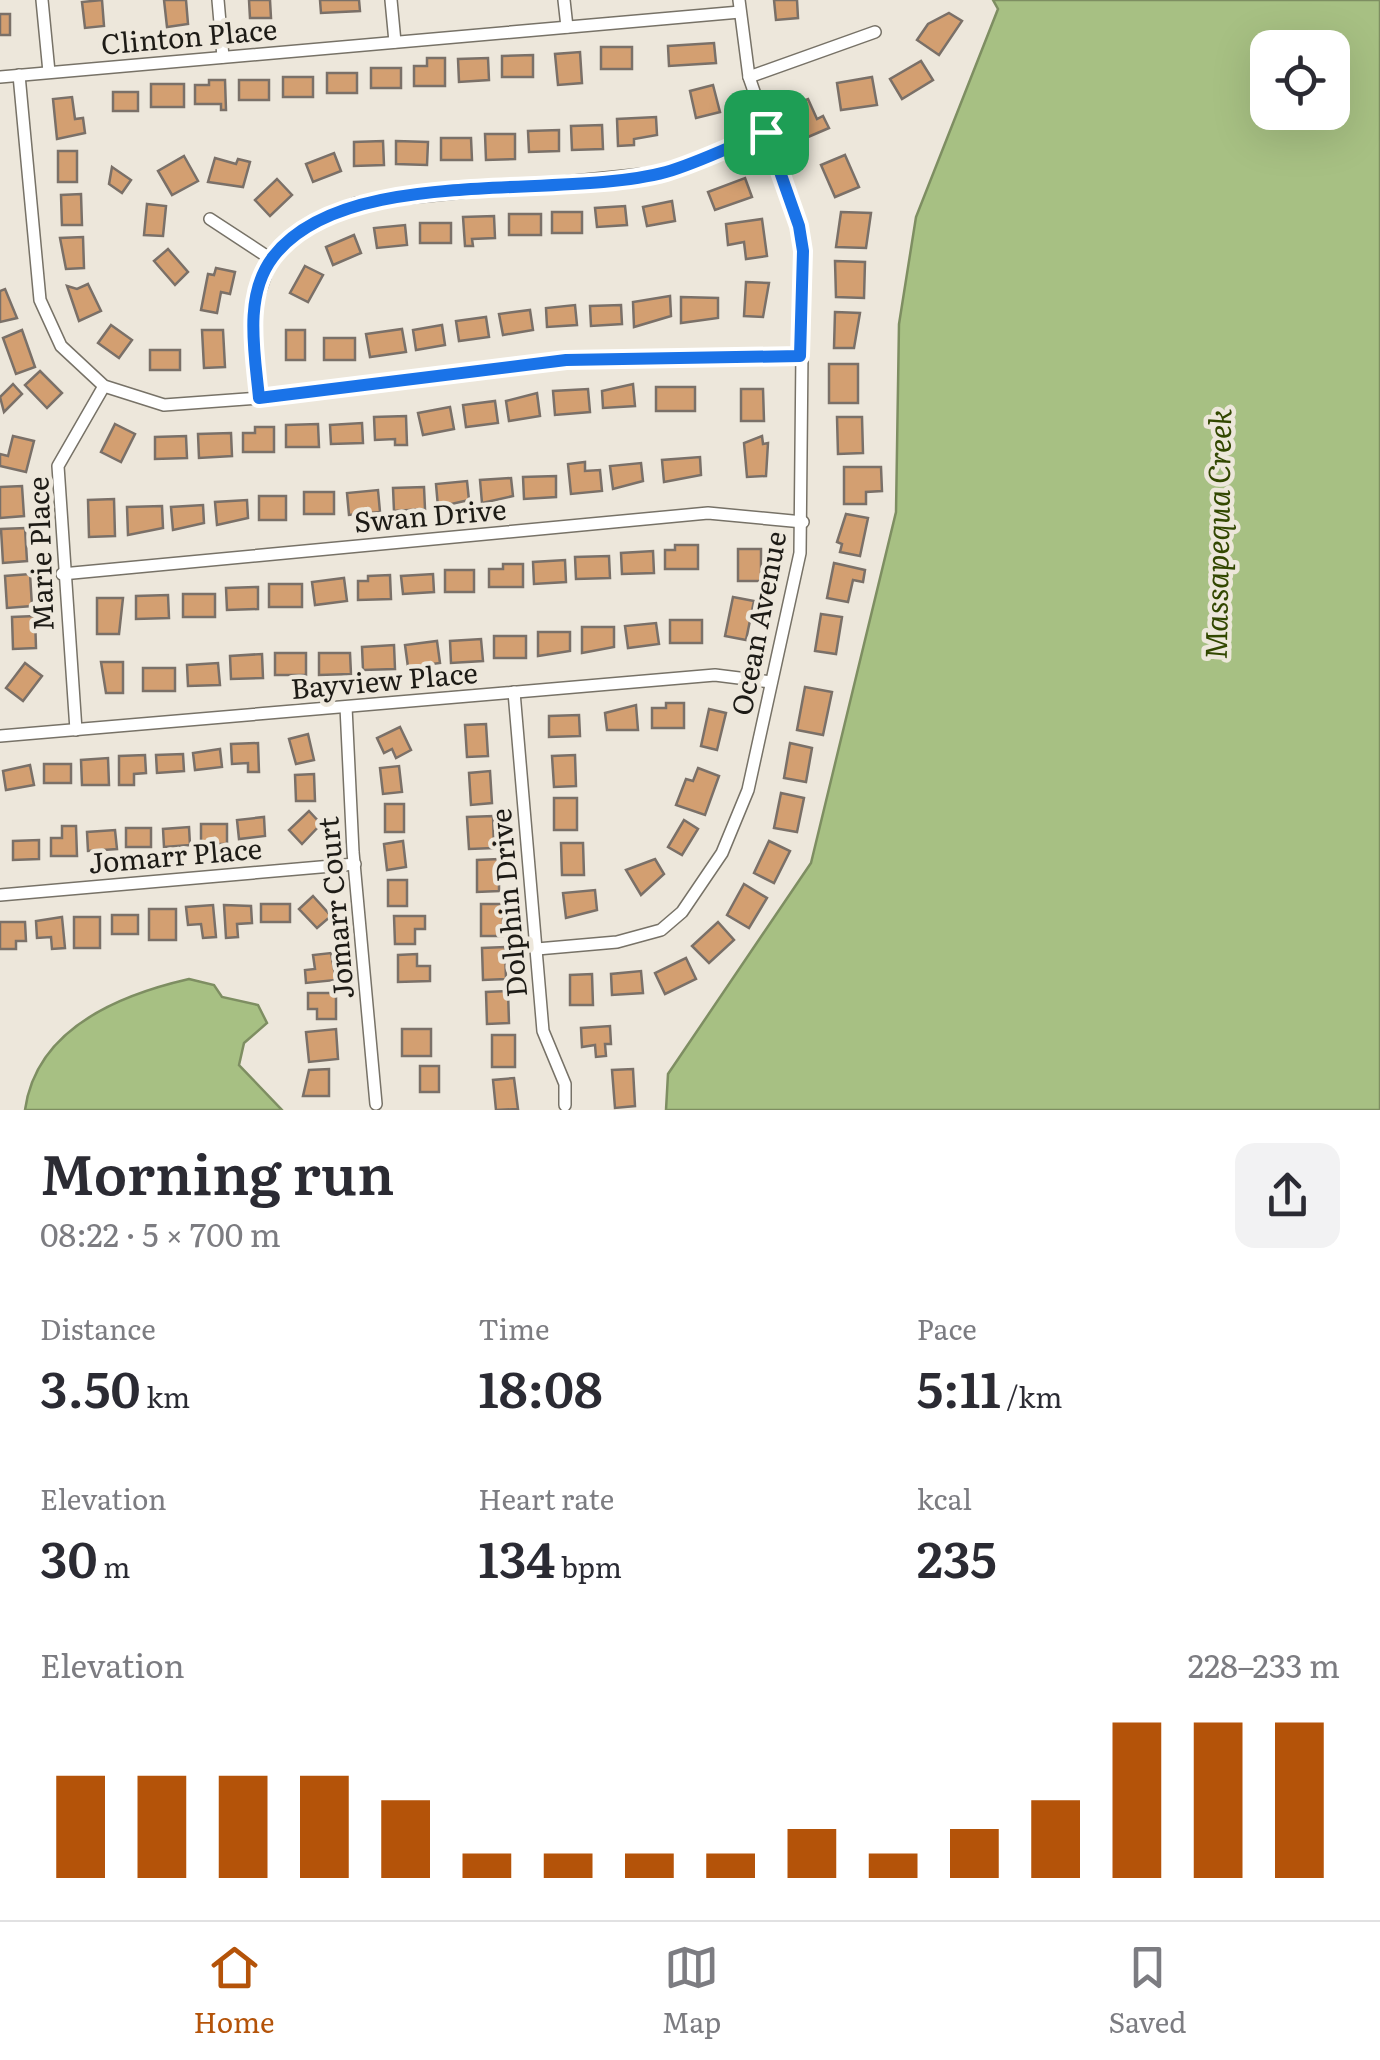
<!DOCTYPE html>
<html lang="en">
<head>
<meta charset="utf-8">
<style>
	body { margin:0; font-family:Literata,serif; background:#f2f2f3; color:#2b2b33; height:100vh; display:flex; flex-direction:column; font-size:38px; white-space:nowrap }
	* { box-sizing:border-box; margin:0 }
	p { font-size:32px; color:#7c7c81 }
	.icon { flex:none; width:55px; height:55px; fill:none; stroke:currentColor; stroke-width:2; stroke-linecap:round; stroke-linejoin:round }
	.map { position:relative; height:1110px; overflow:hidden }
	.side { display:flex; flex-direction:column; background:#fff; flex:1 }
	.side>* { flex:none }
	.fabs { position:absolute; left:1250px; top:30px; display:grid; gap:20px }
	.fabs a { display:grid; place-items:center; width:100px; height:100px; border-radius:20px; background:#fff; box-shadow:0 10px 40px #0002; font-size:50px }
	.pin { position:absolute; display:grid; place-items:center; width:85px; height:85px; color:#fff; margin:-42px; border-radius:20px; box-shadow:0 5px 15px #0006 }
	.round { display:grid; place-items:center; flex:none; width:105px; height:105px; border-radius:20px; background:#f2f2f3 }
	.overview { display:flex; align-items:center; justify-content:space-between; height:170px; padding:0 40px }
	h1 { font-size:55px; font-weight:600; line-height:75px }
	.stats { display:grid; grid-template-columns:repeat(3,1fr); gap:15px; height:170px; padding:10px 40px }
	.stats div { display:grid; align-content:center }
	.stats b { font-size:50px; font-weight:600 }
	.stats small { font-size:28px; font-weight:400 }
	.stats p { font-size:28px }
	.chart { height:280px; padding:20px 40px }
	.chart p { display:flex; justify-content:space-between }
	.chart svg { width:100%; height:180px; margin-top:10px; stroke:#b45309; stroke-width:6 }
	.menu { display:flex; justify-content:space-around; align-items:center; height:140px; border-top:2px solid #e1e1e2; background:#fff; font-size:28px; color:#7c7c81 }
	.menu a { display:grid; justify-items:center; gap:5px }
	.menu .current { color:#b45309 }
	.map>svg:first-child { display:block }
	.water { fill:#a7c083; stroke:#7e8e62; stroke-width:2.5; fill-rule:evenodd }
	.building { fill:#d39f71; stroke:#7a7068; stroke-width:2.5 }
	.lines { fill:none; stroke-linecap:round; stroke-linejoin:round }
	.minor-casing { stroke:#777267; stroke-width:14 }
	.minor { stroke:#fff; stroke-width:11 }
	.route-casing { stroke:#fff; stroke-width:20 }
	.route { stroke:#1a73e8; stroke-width:12 }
	.labels { text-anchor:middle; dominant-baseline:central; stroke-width:9; stroke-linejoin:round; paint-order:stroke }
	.street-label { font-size:28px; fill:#1d1b16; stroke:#ede7db }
	.water-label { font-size:30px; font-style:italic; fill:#324700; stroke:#ede7db }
</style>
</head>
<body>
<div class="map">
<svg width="1380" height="1110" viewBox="0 0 1380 1110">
	<rect width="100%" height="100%" fill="#ede7db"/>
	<g class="water">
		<path d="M993 0H1380V1110H666L668 1074 811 863 896 512 899 324 916 217 998 9ZM1268 48H1332V112H1268Z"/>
		<path d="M189 979 214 985 222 997 258 1005 267 1023 244 1043 239 1065 282 1110H25C36 1029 119 995 189 979Z"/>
	</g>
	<g class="building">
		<path d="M102 0 104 26 85 28 82 2Z"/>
		<path d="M164 0H186L188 24 167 27Z"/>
		<path d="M249 0H270L271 18H250Z"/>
		<path d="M320 0H359L360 11 321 13Z"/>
		<path d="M774 0H797L798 18 776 20Z"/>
		<path d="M949 13 962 21 939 55 917 40 928 24Z"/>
		<rect x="0" y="14" width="10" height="21"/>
		<path d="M714 43 716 63 669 66 668 46Z"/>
		<rect x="601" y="47" width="31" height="22"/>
		<path d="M580 52 582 83 558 85 555 54Z"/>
		<path d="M533 55V77H502V56Z"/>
		<path d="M427 58H445V86H414V66H427Z"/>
		<path d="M488 58 489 80 459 82 458 59Z"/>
		<path d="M921 61 933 80 902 99 890 79Z"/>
		<rect x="371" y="68" width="30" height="20"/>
		<rect x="327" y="73" width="30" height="20"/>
		<rect x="283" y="77" width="30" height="20"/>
		<path d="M872 77 877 105 841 110 837 83Z"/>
		<path d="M209 80H225L226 110H221V104H195V85H209Z"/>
		<rect x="239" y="80" width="30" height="20"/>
		<rect x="151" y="84" width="33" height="23"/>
		<path d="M713 85 720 112 696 118 690 91Z"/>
		<rect x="113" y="92" width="25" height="19"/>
		<path d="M72 97 75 119 83 118 85 133 57 139 53 99Z"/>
		<path d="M808 99 817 119 823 116 829 128 801 140 787 107Z"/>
		<path d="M656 117 657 135 634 139V145L618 146 617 119Z"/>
		<path d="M602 125 603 149 572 150 571 126Z"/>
		<path d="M559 130V151L529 152 528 131Z"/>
		<path d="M485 134H515V159L486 160Z"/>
		<path d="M441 138H471L472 160H441Z"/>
		<path d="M383 141 384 165 354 166V142Z"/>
		<path d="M396 141 428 142 427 165 396 164Z"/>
		<rect x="58" y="151" width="19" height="31"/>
		<path d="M334 153 341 171 313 182 306 164Z"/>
		<path d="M845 155 859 187 835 197 821 165Z"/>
		<path d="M184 156 198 181 172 195 158 171Z"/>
		<path d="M215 158 236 164 238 159 250 162 243 187 208 182Z"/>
		<path d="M112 167 131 180 122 193 109 184Z"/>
		<path d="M745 178 752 197 715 210 708 192Z"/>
		<path d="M277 179 292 195 270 216 255 200Z"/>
		<path d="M81 194 82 225H62L61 195Z"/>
		<path d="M672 201 675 221 647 226 643 207Z"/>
		<path d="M147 204 166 206 163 236 144 235Z"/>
		<path d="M625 206 627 225 597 227 595 208Z"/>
		<rect x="552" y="212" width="30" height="21"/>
		<path d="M841 212 871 213 866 248 836 247Z"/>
		<rect x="509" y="214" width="32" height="21"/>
		<path d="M494 216 495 238 472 239 473 246H465L463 217Z"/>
		<path d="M762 219 767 256 746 259 744 242 728 245 726 224Z"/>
		<rect x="420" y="223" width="31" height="20"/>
		<path d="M405 225 407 245 377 248 374 228Z"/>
		<path d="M354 235 361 253 333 265 326 247Z"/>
		<path d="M83 237 84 268 66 269 60 238Z"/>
		<path d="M168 249 188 272 175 285 154 261Z"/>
		<path d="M835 261 865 262 864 298 836 297Z"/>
		<path d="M305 266 323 275 308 302 290 293Z"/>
		<path d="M216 268 235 272 230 294 221 292 217 313 201 310 208 274 214 275Z"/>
		<path d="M746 282 769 283 763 317 744 316Z"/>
		<path d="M88 284 101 311 79 321 67 286 77 289Z"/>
		<path d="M5 289 17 318 0 322V291Z"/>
		<path d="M670 296 671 316 634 327 633 302Z"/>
		<path d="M681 297 718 298V318L681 323Z"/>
		<path d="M575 305 577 325 547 327 546 308Z"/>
		<path d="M621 305 622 324 591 326 590 306Z"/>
		<path d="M530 310 533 330 503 335 499 314Z"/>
		<path d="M835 312 860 313 854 348H834Z"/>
		<path d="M486 317 489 337 459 341 456 321Z"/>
		<path d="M111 325 132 340 119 358 98 343Z"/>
		<path d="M442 325 445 345 416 350 413 330Z"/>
		<path d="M402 329 406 352 370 357 366 334Z"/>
		<path d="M22 330 35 367 16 374 3 338Z"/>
		<path d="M202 330H223L225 367 204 368Z"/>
		<rect x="286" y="330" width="19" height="30"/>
		<rect x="324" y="338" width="31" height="22"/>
		<rect x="150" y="350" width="30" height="20"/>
		<rect x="829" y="364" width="29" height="39"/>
		<path d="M40 371 62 393 47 408 25 385Z"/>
		<path d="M13 384 22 394 4 412 0 397Z"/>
		<path d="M633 384 635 406 603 408 602 391Z"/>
		<rect x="656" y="387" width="39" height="24"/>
		<path d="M588 389 590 412 555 415 553 391Z"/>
		<path d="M741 389H763L764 421H741Z"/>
		<path d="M537 393 540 416 509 421 506 401Z"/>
		<path d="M495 401 498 423 466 427 463 405Z"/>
		<path d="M450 407 454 429 423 435 418 413Z"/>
		<path d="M406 416 407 445H395V439L375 440 374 417Z"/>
		<path d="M837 417H862L863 453 838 454Z"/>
		<path d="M362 423 363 443 331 444 330 425Z"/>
		<path d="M115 424 135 434 121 462 101 452Z"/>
		<path d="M318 424 319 447H286V425Z"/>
		<path d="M255 427H274V452H243V433H255Z"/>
		<path d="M231 433 232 456 199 458 198 434Z"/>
		<path d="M13 436 34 441 26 472 0 466V454L8 456Z"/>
		<path d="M186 436 187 458 155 459V437Z"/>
		<path d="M762 436 763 444 768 443 766 476 747 477 744 443Z"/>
		<path d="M700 457 701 475 664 482 662 460Z"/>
		<path d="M585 462V471L600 470 602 491 571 494 568 464Z"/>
		<path d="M641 463 643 481 613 489 610 466Z"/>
		<path d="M844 467H881L882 491 866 492V504H844Z"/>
		<path d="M556 476V497L524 499 523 477Z"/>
		<path d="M511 478 513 496 482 503 480 480Z"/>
		<path d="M467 481 469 500 438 507 436 484Z"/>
		<path d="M22 486 24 516 0 518V487Z"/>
		<path d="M424 487 425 509 394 511 393 488Z"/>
		<path d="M378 490 380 512 349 515 347 493Z"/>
		<rect x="304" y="492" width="30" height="22"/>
		<rect x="259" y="496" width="27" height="24"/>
		<path d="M114 499 115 536 89 537 88 500Z"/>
		<path d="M247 500 248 518 217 525 215 502Z"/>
		<path d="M203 505 204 523 173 530 171 507Z"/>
		<path d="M162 506 163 528 128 535 127 507Z"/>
		<path d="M846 514 868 518 860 556 840 552 842 544 837 542Z"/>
		<path d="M25 528 27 561 3 563 1 529Z"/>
		<path d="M675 545H698V569H665V550H675Z"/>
		<rect x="738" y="549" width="23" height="32"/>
		<path d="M653 551 654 573 622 574 621 553Z"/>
		<path d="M609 556 610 578 576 579 575 557Z"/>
		<path d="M565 560 566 582 534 584 533 562Z"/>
		<path d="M834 563 865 570 863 582 853 580 848 602 827 598Z"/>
		<path d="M503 564H523V587H489V569H503Z"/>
		<rect x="445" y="570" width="29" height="22"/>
		<path d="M30 574 32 606 7 608 5 576Z"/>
		<path d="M433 574 434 592 403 594 401 576Z"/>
		<path d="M390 575 391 599 358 600V581H368V576Z"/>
		<path d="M344 578 347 601 315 605 312 582Z"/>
		<rect x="269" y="584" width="33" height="23"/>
		<path d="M258 587V609L227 610 226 588Z"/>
		<rect x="183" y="594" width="32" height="23"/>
		<path d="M168 595 169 618 136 619V596Z"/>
		<path d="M733 597 754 601 746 640 725 636Z"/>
		<path d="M97 598H123L119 634H97Z"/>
		<path d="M821 614 842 617 836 654 815 651Z"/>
		<path d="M35 616 36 648 13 649 12 617Z"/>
		<rect x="670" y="620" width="32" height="23"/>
		<path d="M656 623 659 644 628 648 625 626Z"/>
		<path d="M582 627H614V647L582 653Z"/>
		<path d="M538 632H570V651L538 656Z"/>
		<rect x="494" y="636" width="32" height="22"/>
		<path d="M481 639 483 661 451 663 450 641Z"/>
		<path d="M437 641 440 663 408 667 405 645Z"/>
		<path d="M394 645 395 669 363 670 362 647Z"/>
		<rect x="275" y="653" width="31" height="22"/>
		<path d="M319 653H350L351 674 319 675Z"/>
		<path d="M262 654 263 678 231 679 230 656Z"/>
		<path d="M101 662H123V693H106Z"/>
		<path d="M25 663 42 676 23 701 6 688Z"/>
		<path d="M218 663 220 685 188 686 187 665Z"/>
		<rect x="143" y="668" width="32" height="23"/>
		<path d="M805 687 832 692 823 735 797 730Z"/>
		<path d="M666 703H684V728H652V708H666Z"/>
		<path d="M636 705 638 730H607L605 713Z"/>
		<path d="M709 709 726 713 717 750 701 746Z"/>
		<path d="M579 715 580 736 549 737V716Z"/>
		<path d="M486 724 488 756 467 757 465 725Z"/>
		<path d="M400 727 411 750 396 758 392 749 384 753 377 738Z"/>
		<path d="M308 734 314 760 296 764 289 739Z"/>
		<path d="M258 743 259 772H248V763L232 764 231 744Z"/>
		<path d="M790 743 812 748 806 782 784 778Z"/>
		<path d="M220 749 222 767 195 770 193 753Z"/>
		<path d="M183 754 184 771 157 773 156 755Z"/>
		<path d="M145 755 146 773 134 774V785H119V756Z"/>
		<path d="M575 755 576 786 554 787 552 756Z"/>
		<path d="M108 758 109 785H82L81 760Z"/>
		<rect x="44" y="764" width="27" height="19"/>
		<path d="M30 765 34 785 6 790 3 771Z"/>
		<path d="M399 766 402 792 383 794 380 768Z"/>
		<path d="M698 768 719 776 705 815 676 805 686 779 693 781Z"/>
		<path d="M490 771 492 803 471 805 469 773Z"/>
		<path d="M314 774 315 801H296L295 775Z"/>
		<path d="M781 793 804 798 797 832 774 828Z"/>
		<rect x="554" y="798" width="23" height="32"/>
		<rect x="385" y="804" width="19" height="28"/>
		<path d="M309 811 321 824 302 844 289 830Z"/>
		<path d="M493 816 494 848 469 849 467 817Z"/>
		<path d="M264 817 265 836 239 839 237 820Z"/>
		<path d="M684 820 698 829 682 855 668 847Z"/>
		<rect x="201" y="824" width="26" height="20"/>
		<path d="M62 826H76L77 856H51V838H62Z"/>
		<path d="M189 827 190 845 164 847 163 829Z"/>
		<rect x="126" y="828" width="25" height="19"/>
		<path d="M115 830 117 849 88 851 87 832Z"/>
		<path d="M39 840V859L13 860V841Z"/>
		<path d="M403 841 406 867 387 870 384 844Z"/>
		<path d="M769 841 790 851 774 883 754 873Z"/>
		<path d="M561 843H583L584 875H562Z"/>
		<path d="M499 859V891L477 892V860Z"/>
		<path d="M655 859 664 874 641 895 626 870Z"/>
		<rect x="388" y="880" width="19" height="26"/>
		<path d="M744 884 767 898 749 928 727 915Z"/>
		<path d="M595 890 597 910 566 918 563 893Z"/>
		<path d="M313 896 331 916 317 928 299 909Z"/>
		<rect x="261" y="904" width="29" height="18"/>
		<rect x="481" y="904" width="22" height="32"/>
		<path d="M213 905 216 937 203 938 201 924 188 925 186 907Z"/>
		<path d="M224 905 251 906 252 923 237 924 238 937 226 938Z"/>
		<rect x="149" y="909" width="27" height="31"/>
		<rect x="112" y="915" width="26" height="19"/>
		<path d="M394 916H425V929H415V944H395Z"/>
		<path d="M62 917 65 948 52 949 51 937 37 938 36 921Z"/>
		<rect x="74" y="917" width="26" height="31"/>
		<path d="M0 922H25L26 941H16V949H0Z"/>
		<path d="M718 922 734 940 709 963 692 946Z"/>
		<path d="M505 947 506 979 483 980 482 948Z"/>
		<path d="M331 953 336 980 306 983 305 970 315 969 313 955Z"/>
		<path d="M417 954V966H430V981L398 982V955Z"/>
		<path d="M686 958 696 979 665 994 655 973Z"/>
		<path d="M641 971 643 993 612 995 611 974Z"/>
		<path d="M592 974 593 1005H570V975Z"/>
		<path d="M508 991 509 1023 487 1024 486 992Z"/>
		<path d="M308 993H336V1019H317V1009H308Z"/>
		<path d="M610 1026 611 1044H605L606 1056 596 1057 595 1045 582 1047 581 1028Z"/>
		<path d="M336 1029 338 1059 309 1062 306 1032Z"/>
		<rect x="402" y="1029" width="29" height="27"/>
		<rect x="492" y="1035" width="23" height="32"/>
		<rect x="420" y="1066" width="19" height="26"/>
		<path d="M329 1069V1096H303L309 1070Z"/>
		<path d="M633 1069 635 1106 615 1108 612 1070Z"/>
		<path d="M514 1078 518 1109 496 1110 493 1080Z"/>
	</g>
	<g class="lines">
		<g class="minor-casing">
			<g id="minor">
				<path d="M42 0 49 72"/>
				<path d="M218 0 223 57"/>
				<path d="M391 0 395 42"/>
				<path d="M564 0 567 27"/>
				<path d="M19 75 40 300 61 346 104 386 164 405 259 398 566 360 800 356"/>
				<path d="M0 77 740 12"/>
				<path d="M749 77 875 32"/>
				<path d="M210 219 271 259"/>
				<path d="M259 398 252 314 271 259 307 225 357 203 664 172 766 132"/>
				<path d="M62 574 708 513 803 522"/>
				<path d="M514 692 543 1031 565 1084V1105"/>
				<path d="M346 707 353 852 376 1104"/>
				<path d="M76 730 58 466 104 386"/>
				<path d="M0 736 715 675 771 682"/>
				<path d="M0 895 355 864"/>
				<path d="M537 949 617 942 661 930 682 912 722 853 748 790 800 553 803 251 792 201 749 77 739 0"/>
			</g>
		</g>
		<use href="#minor" class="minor"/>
	</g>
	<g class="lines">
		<g class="route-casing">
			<path id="route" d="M766 132 799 226 803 251 800 356 566 360 259 398C255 354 243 296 273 257 345 163 559 201 666 172 700 162 733 145 766 132Z"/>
		</g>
		<use href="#route" class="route"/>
	</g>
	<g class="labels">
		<g class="street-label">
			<text transform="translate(189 35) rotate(-5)">Clinton Place</text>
			<text transform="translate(430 514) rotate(-5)">Swan Drive</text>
			<text transform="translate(39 554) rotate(-92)">Marie Place</text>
			<text transform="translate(757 623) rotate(-79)">Ocean Avenue</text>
			<text transform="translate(384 679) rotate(-5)">Bayview Place</text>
			<text transform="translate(175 854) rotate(-5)">Jomarr Place</text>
			<text transform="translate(507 903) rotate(-95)">Dolphin Drive</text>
			<text transform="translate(334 908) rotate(-95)">Jomarr Court</text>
		</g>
		<g class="water-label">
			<text transform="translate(1216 534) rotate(-89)">Massapequa Creek</text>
		</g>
	</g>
</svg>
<div class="fabs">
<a><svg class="icon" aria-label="locate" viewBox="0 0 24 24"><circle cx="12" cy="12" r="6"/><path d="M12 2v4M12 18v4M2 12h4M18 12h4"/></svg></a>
</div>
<div class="pin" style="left:766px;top:132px;background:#1e9e55"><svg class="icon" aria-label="arrive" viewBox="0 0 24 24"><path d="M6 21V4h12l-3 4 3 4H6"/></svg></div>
</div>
<section class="side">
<div class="overview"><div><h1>Morning run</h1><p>08:22 · 5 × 700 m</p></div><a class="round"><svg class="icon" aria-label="share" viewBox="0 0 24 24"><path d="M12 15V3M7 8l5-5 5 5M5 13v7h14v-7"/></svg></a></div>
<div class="stats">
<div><p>Distance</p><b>3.50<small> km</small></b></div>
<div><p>Time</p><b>18:08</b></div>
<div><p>Pace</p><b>5:11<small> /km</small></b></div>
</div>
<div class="stats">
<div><p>Elevation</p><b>30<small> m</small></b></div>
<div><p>Heart rate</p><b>134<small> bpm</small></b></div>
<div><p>kcal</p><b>235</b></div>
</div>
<div class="chart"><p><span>Elevation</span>228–233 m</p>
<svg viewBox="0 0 160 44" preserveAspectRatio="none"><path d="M5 44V19M15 44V19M25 44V19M35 44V19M45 44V25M55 44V38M65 44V38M75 44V38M85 44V38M95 44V32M105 44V38M115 44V32M125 44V25M135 44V6M145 44V6M155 44V6"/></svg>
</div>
</section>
<nav class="menu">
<a class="current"><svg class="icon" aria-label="home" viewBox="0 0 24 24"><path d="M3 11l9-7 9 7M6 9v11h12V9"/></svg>Home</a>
<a><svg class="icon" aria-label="map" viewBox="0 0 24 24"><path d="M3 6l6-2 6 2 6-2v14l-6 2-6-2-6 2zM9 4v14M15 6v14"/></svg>Map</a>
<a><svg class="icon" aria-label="saved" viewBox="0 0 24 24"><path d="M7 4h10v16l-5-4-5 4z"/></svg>Saved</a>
</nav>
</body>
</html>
